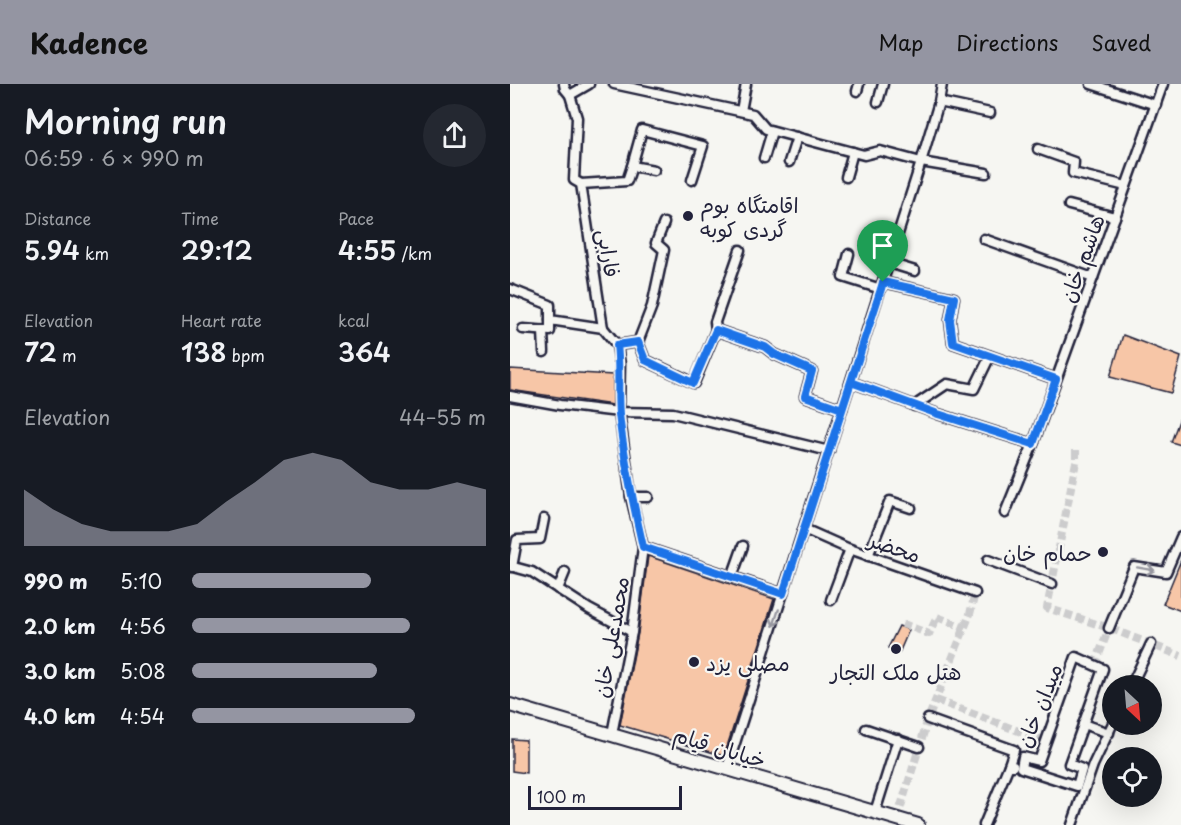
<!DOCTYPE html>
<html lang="en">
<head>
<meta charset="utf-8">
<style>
	body { margin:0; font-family:"Playpen Sans","Playpen Sans Arabic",sans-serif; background:#242831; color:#f1f3f6; height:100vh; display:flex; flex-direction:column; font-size:22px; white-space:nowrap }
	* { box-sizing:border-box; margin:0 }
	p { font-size:20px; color:#9ea1a6 }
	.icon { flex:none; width:33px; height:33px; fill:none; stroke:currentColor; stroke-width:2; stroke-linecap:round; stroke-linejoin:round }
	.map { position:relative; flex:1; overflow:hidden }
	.side { display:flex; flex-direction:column; background:#171b24; width:510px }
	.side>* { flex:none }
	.needle { width:39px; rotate:154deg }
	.fabs { position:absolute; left:592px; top:591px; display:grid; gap:12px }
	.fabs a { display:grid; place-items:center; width:60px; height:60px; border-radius:50%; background:#171b24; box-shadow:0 6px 24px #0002; font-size:30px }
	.scale { position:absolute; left:18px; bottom:15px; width:154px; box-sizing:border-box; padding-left:6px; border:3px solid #22223b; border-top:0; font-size:16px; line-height:21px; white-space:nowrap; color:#22223b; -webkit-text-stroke:4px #f6f6f2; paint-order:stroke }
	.pin { position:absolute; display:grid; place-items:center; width:51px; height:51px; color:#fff; margin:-62px -26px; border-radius:50% 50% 50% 0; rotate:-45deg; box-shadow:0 0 6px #0007 }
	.pin .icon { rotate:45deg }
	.round { display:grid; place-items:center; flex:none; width:63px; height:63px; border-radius:32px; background:#242831 }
	.overview { display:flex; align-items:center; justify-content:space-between; height:102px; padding:0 24px }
	h1 { font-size:33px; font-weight:600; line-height:45px }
	.stats { display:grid; grid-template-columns:repeat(3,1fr); gap:9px; height:102px; padding:6px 24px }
	.stats div { display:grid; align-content:center }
	.stats b { font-size:26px; font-weight:600 }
	.stats small { font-size:16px; font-weight:400 }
	.stats p { font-size:16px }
	.chart { height:168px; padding:12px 24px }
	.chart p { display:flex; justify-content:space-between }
	.chart svg { width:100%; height:108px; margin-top:6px; fill:#9495a2; opacity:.7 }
	ul { padding:0 24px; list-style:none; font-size:20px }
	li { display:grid; grid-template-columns:96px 72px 1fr; align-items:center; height:45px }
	li i { height:15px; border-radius:8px; background:#9495a2 }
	header { display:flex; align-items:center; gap:36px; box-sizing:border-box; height:84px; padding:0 30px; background:#9495a2; color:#111 }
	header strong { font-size:28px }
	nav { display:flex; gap:33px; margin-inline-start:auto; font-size:21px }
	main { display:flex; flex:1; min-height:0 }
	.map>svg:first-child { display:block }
	.building { fill:#f7c6a7; stroke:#22223b; stroke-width:1.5 }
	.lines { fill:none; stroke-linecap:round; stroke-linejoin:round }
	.street-tunnel { stroke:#cccccd; stroke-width:8; stroke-dasharray:8 4; stroke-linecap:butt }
	.street-casing { stroke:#22223b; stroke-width:13 }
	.secondary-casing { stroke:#22223b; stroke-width:16 }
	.street { stroke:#f6f6f2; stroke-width:8 }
	.secondary { stroke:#f6f6f2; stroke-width:12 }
	.oneway { stroke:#9797a0 }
	.route-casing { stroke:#fff; stroke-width:12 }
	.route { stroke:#1a73e8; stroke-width:8 }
	.poi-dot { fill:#22223b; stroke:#f6f6f2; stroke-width:2 }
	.labels { text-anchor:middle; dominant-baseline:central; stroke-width:4.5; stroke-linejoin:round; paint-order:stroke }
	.poi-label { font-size:21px; fill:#22223b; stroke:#f6f6f2; text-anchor:start }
	.street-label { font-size:21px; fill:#22223b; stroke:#f6f6f2 }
</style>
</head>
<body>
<header>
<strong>Kadence</strong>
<nav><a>Map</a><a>Directions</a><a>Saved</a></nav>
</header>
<main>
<section class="side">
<div class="overview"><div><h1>Morning run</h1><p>06:59 · 6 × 990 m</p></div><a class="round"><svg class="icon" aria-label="share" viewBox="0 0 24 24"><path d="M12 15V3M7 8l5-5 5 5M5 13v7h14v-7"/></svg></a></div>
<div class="stats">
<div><p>Distance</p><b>5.94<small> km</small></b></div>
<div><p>Time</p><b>29:12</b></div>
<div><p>Pace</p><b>4:55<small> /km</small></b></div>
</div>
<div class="stats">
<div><p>Elevation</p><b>72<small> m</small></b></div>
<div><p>Heart rate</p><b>138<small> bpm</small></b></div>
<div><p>kcal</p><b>364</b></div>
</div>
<div class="chart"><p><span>Elevation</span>44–55 m</p>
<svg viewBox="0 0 160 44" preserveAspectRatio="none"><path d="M0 44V21L10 29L20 35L30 38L40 38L50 38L60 35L70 26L80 18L90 9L100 6L110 9L120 18L130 21L140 21L150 18L160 21V44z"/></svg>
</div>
<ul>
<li><b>990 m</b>5:10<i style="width:61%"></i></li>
<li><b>2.0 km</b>4:56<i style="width:74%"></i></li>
<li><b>3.0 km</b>5:08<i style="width:63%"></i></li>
<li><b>4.0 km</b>4:54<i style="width:76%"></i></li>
</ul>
</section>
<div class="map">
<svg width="671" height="741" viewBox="0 0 671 741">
	<rect width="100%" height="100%" fill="#f6f6f2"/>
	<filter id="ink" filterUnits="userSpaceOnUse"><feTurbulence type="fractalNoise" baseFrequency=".0167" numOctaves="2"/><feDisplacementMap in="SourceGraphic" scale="12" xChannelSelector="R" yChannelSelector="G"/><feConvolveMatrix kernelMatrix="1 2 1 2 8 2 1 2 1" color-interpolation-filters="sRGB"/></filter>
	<g filter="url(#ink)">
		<g class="building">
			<path d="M613 251 671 273 661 309 600 293Z"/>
			<path d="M0 285 103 291V321L0 306Z"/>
			<path d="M670 334H671V361L661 358Z"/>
			<path d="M138 472 264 515 214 672 110 641 128 549Z"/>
			<path d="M671 476V527L653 520Z"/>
			<path d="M389 542 399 546 389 569 378 564Z"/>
			<path d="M2 655 16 656V689L2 687Z"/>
		</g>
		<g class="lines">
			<g class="street-tunnel">
				<path d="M566 366V378L537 524 599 544 671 572"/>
				<path d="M395 545 396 541 419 550 427 533 455 544"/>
				<path d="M585 581 599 544"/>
				<path d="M426 616 535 657"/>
				<path d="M387 735 418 635 460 530 465 509"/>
			</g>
			<g class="street-casing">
				<g id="street">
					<path d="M54 0 55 5 60 11 67 34 64 96 71 100 93 244"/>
					<path d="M104 0 243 30 256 45 354 71 370 67 411 78 476 89"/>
					<path d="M581 0 646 21"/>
					<path d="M347 7 349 0"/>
					<path d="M60 11 79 0"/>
					<path d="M368 18 373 0"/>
					<path d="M429 18 480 29"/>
					<path d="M231 27 236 0"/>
					<path d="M528 65 564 78 563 89 616 102"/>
					<path d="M254 74 262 47"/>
					<path d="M279 78 287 53"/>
					<path d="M122 82 132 46 193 62 182 96"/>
					<path d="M336 93 343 68"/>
					<path d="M71 100 117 97 122 82 144 86"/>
					<path d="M559 121 605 133"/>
					<path d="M474 155 583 194"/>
					<path d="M339 170 333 193 371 205"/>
					<path d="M379 179 405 187"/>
					<path d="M373 198 444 214 440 236 443 259 546 295"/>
					<path d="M0 205 40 221V236L93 244"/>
					<path d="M93 244 107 261 110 280 109 328 121 413 133 463 122 548 102 650"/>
					<path d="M13 245 40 247V236"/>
					<path d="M206 246 205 238 230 166"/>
					<path d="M33 247 34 268"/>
					<path d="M128 258 135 276 184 299 206 246 255 263 264 270 302 287 295 312 332 325"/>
					<path d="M107 261 128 258 142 222 154 166 146 159 154 139"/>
					<path d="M341 298 428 330 523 360"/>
					<path d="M0 312 50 321 109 328 163 329 319 367"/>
					<path d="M404 322 437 300 464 305 480 272"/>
					<path d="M121 413H138"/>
					<path d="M495 429 523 360 653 0"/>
					<path d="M294 445 337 464 465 509"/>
					<path d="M133 463 273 510"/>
					<path d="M358 472 380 417 401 424"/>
					<path d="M478 476 542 500"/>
					<path d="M0 482 22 488 79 525 122 548"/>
					<path d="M2 483 7 456 30 455 34 435"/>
					<path d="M222 493 233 462"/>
					<path d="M48 505 55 488"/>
					<path d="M321 516 340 465"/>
					<path d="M599 544 624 483 656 488 671 453"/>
					<path d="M566 573 593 585 559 680 572 685 567 702 511 684 513 673 529 677Z"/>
					<path d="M621 602 641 560"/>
					<path d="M418 635 504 666 499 681"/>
					<path d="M573 640 599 649"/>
					<path d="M356 645 409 663"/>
					<path d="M217 684 411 78 429 18 432 0"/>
					<path d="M365 728 388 655"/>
					<path d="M474 741 499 681 503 682"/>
					<path d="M562 741 583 681 603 639"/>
				</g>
			</g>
			<g class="secondary-casing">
				<path id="secondary" d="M0 621 408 741"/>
			</g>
			<use href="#street" class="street"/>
			<use href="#secondary" class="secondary"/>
		</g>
		<defs><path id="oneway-shaft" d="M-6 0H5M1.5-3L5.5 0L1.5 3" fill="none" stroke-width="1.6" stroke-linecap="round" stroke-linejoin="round" transform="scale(1.5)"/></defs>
		<g class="oneway">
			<use href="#oneway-shaft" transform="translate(636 485) rotate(10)"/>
			<use href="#oneway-shaft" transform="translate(266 534) rotate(108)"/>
		</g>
	</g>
	<g class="lines" filter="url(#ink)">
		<g class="route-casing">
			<path id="route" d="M373 198 371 205 332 325 295 312 302 287 264 270 255 263 206 246 183 299 135 276 128 258 107 261C110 284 107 307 109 330 114 375 123 419 133 463L273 510 341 298 428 330 523 360 546 295 443 259 440 236 444 214 373 198"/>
		</g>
		<use href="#route" class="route"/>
	</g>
	<g class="poi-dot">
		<circle cx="178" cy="132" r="6"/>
		<circle cx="593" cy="468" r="6"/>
		<circle cx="386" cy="565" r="6"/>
		<circle cx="184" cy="578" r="6"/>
	</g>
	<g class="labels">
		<g class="poi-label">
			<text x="190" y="120">اقامتگاه بوم<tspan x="190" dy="24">گردی کوبه</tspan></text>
			<text x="581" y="468" text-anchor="end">حمام خان</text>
			<text x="196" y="578">مصلی یزد</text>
			<text x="386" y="587" text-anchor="middle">هتل ملک التجار</text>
		</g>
		<g class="street-label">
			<text transform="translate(100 169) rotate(81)">فارابی</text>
			<text transform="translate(571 174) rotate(-70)">هاشم خان</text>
			<text transform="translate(385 462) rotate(19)">محضر</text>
			<text transform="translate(100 553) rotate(-80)">محمدعلی خان</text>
			<text transform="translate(528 621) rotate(-68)">میدان خان</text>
			<text transform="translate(210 662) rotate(17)">خیابان قیام</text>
		</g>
	</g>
</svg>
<div class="fabs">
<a><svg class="needle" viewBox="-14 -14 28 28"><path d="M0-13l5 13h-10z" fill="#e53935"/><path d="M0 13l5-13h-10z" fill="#9ea1a6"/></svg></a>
<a><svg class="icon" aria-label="locate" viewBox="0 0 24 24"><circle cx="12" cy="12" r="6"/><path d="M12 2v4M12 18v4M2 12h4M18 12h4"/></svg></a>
</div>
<div class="scale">100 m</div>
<div class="pin" style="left:373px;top:198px;background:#1e9e55"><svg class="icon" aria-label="arrive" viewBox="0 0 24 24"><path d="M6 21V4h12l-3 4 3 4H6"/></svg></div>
</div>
</main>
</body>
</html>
